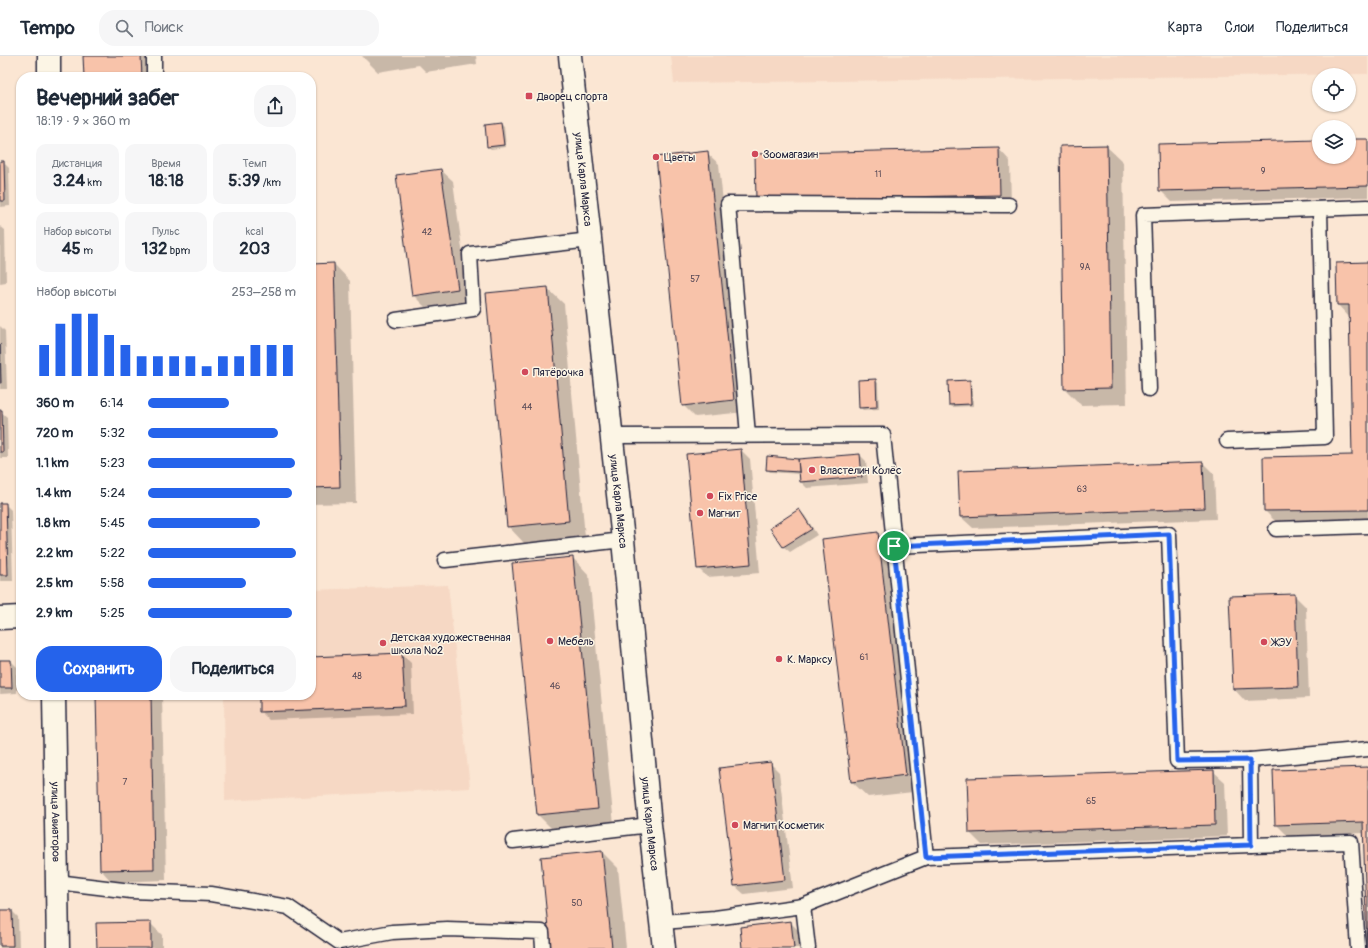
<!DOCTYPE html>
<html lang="ru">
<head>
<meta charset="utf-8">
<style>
	body { margin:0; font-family:Pangolin,sans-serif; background:#f6f6f7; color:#1f2937; height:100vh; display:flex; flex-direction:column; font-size:15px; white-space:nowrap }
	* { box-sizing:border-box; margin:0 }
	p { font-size:13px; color:#747a83 }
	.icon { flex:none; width:22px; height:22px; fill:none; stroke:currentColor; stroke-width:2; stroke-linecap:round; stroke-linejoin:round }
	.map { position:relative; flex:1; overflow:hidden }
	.panel { position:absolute; left:16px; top:16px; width:300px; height:628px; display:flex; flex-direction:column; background:#fff; border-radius:16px; box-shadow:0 1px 3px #0004 }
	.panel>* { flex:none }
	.tools { position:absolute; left:1312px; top:12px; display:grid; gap:8px }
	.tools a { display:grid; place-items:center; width:44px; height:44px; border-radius:50%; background:#fff; box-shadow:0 1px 3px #0004; font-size:20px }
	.pin { position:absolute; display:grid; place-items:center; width:34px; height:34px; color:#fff; margin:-17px; border:2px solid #fff; border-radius:50%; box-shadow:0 1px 4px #0007 }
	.round { display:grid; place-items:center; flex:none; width:42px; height:42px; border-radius:16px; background:#f6f6f7 }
	.head { display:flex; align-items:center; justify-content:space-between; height:68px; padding:0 20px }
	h1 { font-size:22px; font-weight:700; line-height:30px }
	.figures { display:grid; grid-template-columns:repeat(3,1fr); gap:6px; height:68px; padding:4px 20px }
	.figures div { display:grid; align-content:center; border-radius:10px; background:#f6f6f7; text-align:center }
	.figures b { font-size:17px; font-weight:700 }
	.figures small { font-size:11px; font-weight:400 }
	.figures p { font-size:11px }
	.chart { height:112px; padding:8px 20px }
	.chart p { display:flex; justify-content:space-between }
	.chart svg { width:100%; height:72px; margin-top:4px; stroke:#2563eb; stroke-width:6 }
	.action { display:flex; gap:8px; margin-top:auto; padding:8px 20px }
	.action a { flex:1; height:46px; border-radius:16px; background:#2563eb; color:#fff; font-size:16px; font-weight:700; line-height:46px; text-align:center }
	.action a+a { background:#f6f6f7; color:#1f2937 }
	ul { padding:0 20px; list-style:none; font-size:13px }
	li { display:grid; grid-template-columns:64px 48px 1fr; align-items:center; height:30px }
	li i { height:10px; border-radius:5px; background:#2563eb }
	header { display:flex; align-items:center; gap:24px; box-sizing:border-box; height:56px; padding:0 20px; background:#fff; border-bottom:1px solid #e0e1e3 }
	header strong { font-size:19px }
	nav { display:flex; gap:22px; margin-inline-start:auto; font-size:14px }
	.search { width:280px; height:36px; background:#f6f6f7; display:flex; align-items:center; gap:10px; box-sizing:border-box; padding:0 14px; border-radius:16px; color:#747a83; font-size:15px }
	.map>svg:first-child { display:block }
	.built { fill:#f6d8c4 }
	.shadow { fill:#0003 }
	.building { fill:#f8c3aa; stroke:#22223b }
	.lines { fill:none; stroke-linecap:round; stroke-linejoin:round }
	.service-casing { stroke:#22223b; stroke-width:17 }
	.minor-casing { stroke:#22223b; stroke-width:25 }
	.tertiary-casing { stroke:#22223b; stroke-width:25 }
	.service { stroke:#fcf5e5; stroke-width:14 }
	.minor { stroke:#fcf5e5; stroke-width:22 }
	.tertiary { stroke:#fcf5e5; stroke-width:22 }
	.route-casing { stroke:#fff; stroke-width:8 }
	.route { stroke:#2563eb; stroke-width:5 }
	.poi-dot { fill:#d1495b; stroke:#fcf5e5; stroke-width:1.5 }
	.labels { text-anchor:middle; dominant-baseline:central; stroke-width:3; stroke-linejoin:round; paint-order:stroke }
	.number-label { font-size:9px; fill:#584a57 }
	.poi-label { font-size:11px; fill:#22223b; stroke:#fcf5e5; text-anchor:start }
	.street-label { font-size:11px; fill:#22223b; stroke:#fcf5e5 }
</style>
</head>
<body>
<header>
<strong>Tempo</strong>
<div class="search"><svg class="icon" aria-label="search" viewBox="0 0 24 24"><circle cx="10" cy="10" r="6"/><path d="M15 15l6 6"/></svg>Поиск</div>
<nav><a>Карта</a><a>Слои</a><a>Поделиться</a></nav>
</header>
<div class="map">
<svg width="1368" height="892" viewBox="0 0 1368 892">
	<rect width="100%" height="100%" fill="#fbe6d3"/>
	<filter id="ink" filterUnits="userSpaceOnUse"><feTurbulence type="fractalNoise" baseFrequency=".025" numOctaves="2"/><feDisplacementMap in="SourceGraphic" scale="8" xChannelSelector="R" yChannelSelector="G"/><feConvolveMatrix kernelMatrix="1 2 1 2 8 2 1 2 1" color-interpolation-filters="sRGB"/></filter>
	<g filter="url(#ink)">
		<g class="built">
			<path d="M671 0H1368V18L674 27Z"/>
			<path d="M448 529 470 732 225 745 224 639H311V534Z"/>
		</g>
		<g class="shadow">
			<path d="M84 0H156L157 21H85Z"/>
			<path d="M362 0H476L477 8 426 16 419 9 378 16Z"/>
			<path d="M501 67 504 70 506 91 491 93 488 90Z"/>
			<path d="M1349 84H1368V141L1172 146 1160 134 1319 85V101H1349Z"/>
			<path d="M1106 90 1123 106 1127 348 1081 349 1065 333Z"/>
			<path d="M999 93 1010 105 1011 150 769 156 757 144Z"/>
			<path d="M707 97 719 108 745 356 695 361 683 349Z"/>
			<path d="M0 106H3L9 112 10 150 0 151Z"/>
			<path d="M441 114 453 125 469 245 425 251 413 239 397 120Z"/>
			<path d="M0 170 5 174 6 226 0 227Z"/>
			<path d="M1368 207V465L1277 467 1265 455 1353 400 1349 261 1338 249Z"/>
			<path d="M334 208 350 225 356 447 311 448V209Z"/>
			<path d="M547 232 564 248 585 481 524 487 508 470Z"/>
			<path d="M0 270 5 275 7 333H0Z"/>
			<path d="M875 324 878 327 879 353 863 354 860 351Z"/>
			<path d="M969 325 972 328 973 350 952 351 950 349Z"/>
			<path d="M0 355 7 361 8 402H0Z"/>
			<path d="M741 394 750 403 760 517 707 521 698 512Z"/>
			<path d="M860 399 866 405 868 427 807 432 801 426 800 418 770 416 767 413 768 401 799 405Z"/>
			<path d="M1203 407 1214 418 1216 463 973 472 961 461Z"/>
			<path d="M0 448H5L11 454 13 525H0Z"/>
			<path d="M799 454 805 460 817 479 790 496 784 491Z"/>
			<path d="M877 477 894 493 922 735 868 741 851 725Z"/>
			<path d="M573 502 589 519 614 769 554 775 538 759 514 508Z"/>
			<path d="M1294 539 1306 551 1309 642 1245 645 1234 633 1230 541Z"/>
			<path d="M402 598 411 607 413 658 269 664 260 655V639H311V602Z"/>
			<path d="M0 605H11L17 611V637L0 638Z"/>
			<path d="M97 639H162L166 824 112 826 101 814Z"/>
			<path d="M770 707 779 716 793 832 744 838 735 830Z"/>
			<path d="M1368 712V879L1364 777 1288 780 1276 768Z"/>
			<path d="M1213 715 1225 726 1227 780 982 789 970 777Z"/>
			<path d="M602 796 618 812 626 892H552Z"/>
			<path d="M0 855H12L18 861 19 892H0Z"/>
			<path d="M790 866 802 878 804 892H743Z"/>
			<path d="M150 867 162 879V892H98Z"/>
		</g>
		<g class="building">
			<path d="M83 0H141L142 21H84Z"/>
			<path d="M501 66 504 89 487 91 485 68Z"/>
			<path d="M1349 83H1368V130L1159 135 1158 88 1319 84V101H1349Z"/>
			<path d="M1107 89 1111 332 1064 333 1060 90Z"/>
			<path d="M999 92 1000 139 756 144 755 98Z"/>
			<path d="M708 95 734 344 682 350 656 101Z"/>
			<path d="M0 105H4L5 145H0Z"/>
			<path d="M441 113 458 233 412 240 396 119Z"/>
			<path d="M1368 206V454L1264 455 1263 401 1352 399 1349 249H1337L1336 207Z"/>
			<path d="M334 207 340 431 311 432V208Z"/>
			<path d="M548 231 569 465 507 471 486 237Z"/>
			<path d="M0 288 1 327H0Z"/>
			<path d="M876 323 877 351 859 352 858 324Z"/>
			<path d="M970 324 971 348 949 349 948 325Z"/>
			<path d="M0 354H2L3 396H0Z"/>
			<path d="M741 393 751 508 697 513 686 398Z"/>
			<path d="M860 398 862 421 800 426 798 403Z"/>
			<path d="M767 400 798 403 799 416 766 414Z"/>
			<path d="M1203 406 1205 452 960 461 958 415Z"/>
			<path d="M0 447H6L8 519H0Z"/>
			<path d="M799 453 812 473 783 491 770 472Z"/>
			<path d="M878 476 906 719 851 726 822 483Z"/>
			<path d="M573 501 598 753 537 759 512 507Z"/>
			<path d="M1295 538 1298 631 1233 633 1229 540Z"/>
			<path d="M402 597 405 650 259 656V639H311V601Z"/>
			<path d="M0 604H11L12 632H0Z"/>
			<path d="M96 639H151L154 813 100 814Z"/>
			<path d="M771 706 785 824 734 830 719 712Z"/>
			<path d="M1368 711V892H1367L1363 766 1275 769 1273 714Z"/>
			<path d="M1214 714 1215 769 969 777 967 722Z"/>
			<path d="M602 795 612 892H550L541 801Z"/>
			<path d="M0 854H12L13 890H0Z"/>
			<path d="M791 865 794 892H742L740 871Z"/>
			<path d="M151 866V892H97L96 867Z"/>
		</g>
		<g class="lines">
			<g class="service-casing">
				<g id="service">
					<path d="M154 0V21"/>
					<path d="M396 264 473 253 470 198 590 184"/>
					<path d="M1149 333 1143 159 1368 151"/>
					<path d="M748 379 728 148 1009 149"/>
					<path d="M611 380 883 379 926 801 803 850 715 862 662 866"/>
					<path d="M1227 385 1325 381 1320 153"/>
					<path d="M1276 473 1368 470"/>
					<path d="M894 490 1169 478 1177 705 1250 704"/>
					<path d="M445 504 623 484"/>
					<path d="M513 785 650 769"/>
					<path d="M1251 789 1351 786 1358 892"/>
					<path d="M926 801 1251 789 1250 704 1368 693"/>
					<path d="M57 826 131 835 211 838 288 851 339 886 392 876 447 873 542 876 543 892"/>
					<path d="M803 850 808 892"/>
				</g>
			</g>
			<g class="minor-casing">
				<g id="minor">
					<path d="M49 0V21"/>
					<path d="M0 562 21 561"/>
					<path id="s1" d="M54 639 58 892"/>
				</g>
			</g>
			<g class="tertiary-casing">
				<g id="tertiary">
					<path id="s2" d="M570 0 623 484 650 769 664 892"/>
				</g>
			</g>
			<use href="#service" class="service"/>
			<use href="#minor" class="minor"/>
			<use href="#tertiary" class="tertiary"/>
		</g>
	</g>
	<g class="lines" filter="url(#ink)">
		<g class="route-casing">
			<path id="route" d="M1169 478 1177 705 1250 704 1251 789 926 801 894 490Z"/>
		</g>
		<use href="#route" class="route"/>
	</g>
	<g class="poi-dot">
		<rect x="525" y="36" width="8" height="8" rx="2"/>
		<circle cx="755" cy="98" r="4"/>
		<circle cx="656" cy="101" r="4"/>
		<circle cx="525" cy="316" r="4"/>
		<circle cx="812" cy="414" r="4"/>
		<circle cx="710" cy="440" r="4"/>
		<circle cx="700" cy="457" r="4"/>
		<circle cx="550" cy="585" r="4"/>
		<circle cx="1264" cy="586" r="4"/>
		<circle cx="383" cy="587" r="4"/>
		<circle cx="779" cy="603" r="4"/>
		<circle cx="735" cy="769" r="4"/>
	</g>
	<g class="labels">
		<g class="number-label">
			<text x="1263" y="115">9</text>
			<text x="878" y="118">11</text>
			<text x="427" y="176">42</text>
			<text x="1085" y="211">9А</text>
			<text x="695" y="223">57</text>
			<text x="527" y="351">44</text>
			<text x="1082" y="433">63</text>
			<text x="864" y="601">61</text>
			<text x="357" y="620">48</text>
			<text x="555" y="630">46</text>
			<text x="125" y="726">7</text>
			<text x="1091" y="745">65</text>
			<text x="577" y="847">50</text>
		</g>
		<g class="poi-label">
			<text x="537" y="40">Дворец спорта</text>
			<text x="763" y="98">Зоомагазин</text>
			<text x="664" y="101">Цветы</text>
			<text x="533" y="316">Пятёрочка</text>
			<text x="820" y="414">Властелин Колёс</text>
			<text x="718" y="440">Fix Price</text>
			<text x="708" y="457">Магнит</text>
			<text x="391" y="581">Детская художественная<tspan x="391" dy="13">школа №2</tspan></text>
			<text x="558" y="585">Мебель</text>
			<text x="1272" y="586">ЖЭУ</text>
			<text x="787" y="603">К. Марксу</text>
			<text x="743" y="769">Магнит Косметик</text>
		</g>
		<g class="street-label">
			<text stroke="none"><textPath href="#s2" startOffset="124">улица Карла Маркса</textPath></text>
			<text stroke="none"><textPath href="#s2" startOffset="448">улица Карла Маркса</textPath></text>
			<text stroke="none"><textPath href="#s1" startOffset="127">улица Авиаторов</textPath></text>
			<text stroke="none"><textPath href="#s2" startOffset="772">улица Карла Маркса</textPath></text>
		</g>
	</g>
</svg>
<div class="tools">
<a><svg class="icon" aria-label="locate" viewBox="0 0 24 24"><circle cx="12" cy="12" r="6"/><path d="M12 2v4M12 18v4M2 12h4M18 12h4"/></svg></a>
<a><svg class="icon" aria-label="layers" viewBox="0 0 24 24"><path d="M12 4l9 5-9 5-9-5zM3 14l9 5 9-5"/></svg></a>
</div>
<div class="pin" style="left:894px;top:490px;background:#1e9e55"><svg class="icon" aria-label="arrive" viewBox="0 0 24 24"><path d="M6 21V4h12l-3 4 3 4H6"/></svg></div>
<section class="panel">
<div class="head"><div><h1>Вечерний забег</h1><p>18:19 · 9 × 360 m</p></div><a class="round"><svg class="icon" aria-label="share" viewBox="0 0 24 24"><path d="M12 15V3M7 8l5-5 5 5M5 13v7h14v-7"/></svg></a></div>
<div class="figures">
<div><p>Дистанция</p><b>3.24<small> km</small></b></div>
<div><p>Время</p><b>18:18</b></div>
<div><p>Темп</p><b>5:39<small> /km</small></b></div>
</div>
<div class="figures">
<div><p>Набор высоты</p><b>45<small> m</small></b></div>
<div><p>Пульс</p><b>132<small> bpm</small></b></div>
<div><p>kcal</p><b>203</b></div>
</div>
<div class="chart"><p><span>Набор высоты</span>253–258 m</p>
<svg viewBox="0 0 160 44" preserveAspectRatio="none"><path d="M5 44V25M15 44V12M25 44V6M35 44V6M45 44V19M55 44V25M65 44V32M75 44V32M85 44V32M95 44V32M105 44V38M115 44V32M125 44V32M135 44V25M145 44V25M155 44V25"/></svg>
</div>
<ul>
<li><b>360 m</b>6:14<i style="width:55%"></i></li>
<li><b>720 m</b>5:32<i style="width:88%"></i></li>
<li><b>1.1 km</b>5:23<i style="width:99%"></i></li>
<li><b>1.4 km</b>5:24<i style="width:97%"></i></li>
<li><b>1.8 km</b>5:45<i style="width:76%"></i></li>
<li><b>2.2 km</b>5:22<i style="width:100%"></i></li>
<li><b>2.5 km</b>5:58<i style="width:66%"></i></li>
<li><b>2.9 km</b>5:25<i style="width:97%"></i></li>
</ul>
<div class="action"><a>Сохранить</a><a>Поделиться</a></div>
</section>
</div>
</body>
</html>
